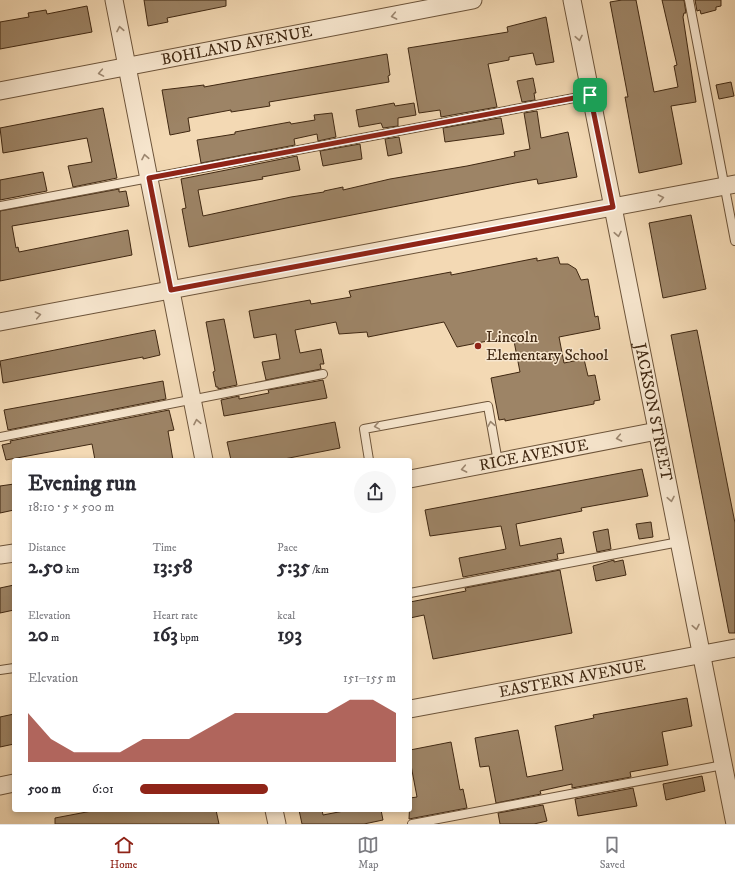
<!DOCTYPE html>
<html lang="en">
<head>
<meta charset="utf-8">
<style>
	body { margin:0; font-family:"IM FELL DW Pica",serif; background:#f7f7f7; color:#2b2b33; height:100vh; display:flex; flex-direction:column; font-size:15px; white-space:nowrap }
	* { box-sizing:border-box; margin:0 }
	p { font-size:13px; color:#7c7c81 }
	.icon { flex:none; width:22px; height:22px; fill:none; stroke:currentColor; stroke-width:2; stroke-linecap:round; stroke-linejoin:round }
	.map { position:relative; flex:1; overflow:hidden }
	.panel { position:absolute; left:12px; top:458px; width:400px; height:354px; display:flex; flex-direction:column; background:#fff; border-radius:4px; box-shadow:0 2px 6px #0003 }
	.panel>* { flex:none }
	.pin { position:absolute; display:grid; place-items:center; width:34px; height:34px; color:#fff; margin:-17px; border-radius:8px; box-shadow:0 2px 6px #0006 }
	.round { display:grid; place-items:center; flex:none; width:42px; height:42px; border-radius:21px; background:#f7f7f7 }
	.headline { display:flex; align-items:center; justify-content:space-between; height:68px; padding:0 16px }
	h1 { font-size:22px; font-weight:800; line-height:30px }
	.figures { display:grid; grid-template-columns:repeat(3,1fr); gap:6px; height:68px; padding:4px 16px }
	.figures div { display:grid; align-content:center }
	.figures b { font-size:20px; font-weight:800 }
	.figures small { font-size:11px; font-weight:400 }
	.figures p { font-size:11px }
	.chart { height:112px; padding:8px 16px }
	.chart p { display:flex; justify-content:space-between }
	.chart svg { width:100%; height:72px; margin-top:4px; fill:#8f2418; opacity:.7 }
	ul { padding:0 16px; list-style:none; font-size:13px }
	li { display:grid; grid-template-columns:64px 48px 1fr; align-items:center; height:30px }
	li i { height:10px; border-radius:5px; background:#8f2418 }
	.menu { display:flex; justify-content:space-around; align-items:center; height:56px; border-top:1px solid #e1e1e2; background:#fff; font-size:11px; color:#7c7c81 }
	.menu a { display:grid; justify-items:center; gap:2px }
	.menu .selected { color:#8f2418 }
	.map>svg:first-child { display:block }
	.building { fill:#9d8466; stroke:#402812 }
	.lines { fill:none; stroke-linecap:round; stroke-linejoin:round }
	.service-casing { stroke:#6d543a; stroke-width:10 }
	.minor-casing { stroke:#6d543a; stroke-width:19 }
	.service { stroke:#f7e6ce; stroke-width:8 }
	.minor { stroke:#f7e6ce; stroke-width:17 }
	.oneway { stroke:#9c8770 }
	.route-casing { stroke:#fff; stroke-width:8 }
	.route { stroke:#8f2418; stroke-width:5 }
	.poi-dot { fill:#8f2418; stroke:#f7e6ce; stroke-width:1.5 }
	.labels { text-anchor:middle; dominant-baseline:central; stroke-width:3; stroke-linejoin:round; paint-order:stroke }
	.street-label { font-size:16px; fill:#402812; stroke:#f7e6ce }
	.poi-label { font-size:16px; fill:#402812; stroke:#f7e6ce; text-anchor:start }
</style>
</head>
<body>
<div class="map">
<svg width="735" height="824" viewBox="0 0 735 824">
	<rect width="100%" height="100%" fill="#f3d9b4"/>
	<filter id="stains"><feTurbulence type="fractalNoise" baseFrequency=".005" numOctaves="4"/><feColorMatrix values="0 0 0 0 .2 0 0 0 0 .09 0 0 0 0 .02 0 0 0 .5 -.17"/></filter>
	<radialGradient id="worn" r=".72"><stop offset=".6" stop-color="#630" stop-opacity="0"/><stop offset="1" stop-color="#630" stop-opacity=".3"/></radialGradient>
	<g class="building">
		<path d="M144 0H226V6L167 18 168 22 148 26Z"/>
		<path d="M622 0H636L654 92 678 87 674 66 677 65 662 0H684L686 13H684L683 17 696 102 671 106 682 164 639 173 625 97H628L610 2Z"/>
		<path d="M695 0H721V6L716 7V10L701 14 700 10 697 11Z"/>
		<path d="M87 6 92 32 0 49V22L29 17 28 13 46 10 47 14Z"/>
		<path d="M546 17 554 62 536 65 533 53 509 57V60L488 64 497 107 441 117 440 110 419 113 408 48 508 32 507 27Z"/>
		<path d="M387 54 390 75 388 76 389 82 269 102 270 106 231 112V110L188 118 190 131 170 135 162 90 204 85V87Z"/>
		<path d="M533 78 536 93H534L535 100 522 102 517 81Z"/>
		<path d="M731 82 734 96 719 99 716 85Z"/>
		<path d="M394 103 395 106 414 103 416 115 398 118V126L383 128 381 123 359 127 356 110Z"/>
		<path d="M103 108 117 178 73 187 68 166 92 162 87 138 3 153 0 128Z"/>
		<path d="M537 111 541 138 568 132 577 177 538 184 537 179 515 183 189 247 182 209 186 208 181 179 297 156 300 170 262 177 263 179 198 190 203 216 291 197 324 192V191L343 187V190L390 179 467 166 515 156 514 152 530 149 524 113Z"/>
		<path d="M332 113 336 137 318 141 317 134 294 139 295 145 201 163 197 140 235 134V132L290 122 291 124 315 120 314 115Z"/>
		<path d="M499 118H501L504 134 445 142 443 128Z"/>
		<path d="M399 137 402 153 388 156 385 139Z"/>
		<path d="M360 144 362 159 323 166 320 151Z"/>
		<path d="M43 172 47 191 0 200V180Z"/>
		<path d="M119 189V192L126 191 129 206 12 226 16 248 18 247 19 252 128 230 132 255 0 281V211Z"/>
		<path d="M691 215 706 289 663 298 649 223Z"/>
		<path d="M558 257 560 264H568L576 269 581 280 588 279 595 317 598 316 600 329 559 337 564 363 584 359 588 376 595 375 600 400 594 401V404L505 421V419L499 420 491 378 520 372 513 336 457 347 444 322 368 337 367 332 339 334 336 322 295 330 300 353 321 349 324 364H320L321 369 266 380 262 362 280 359 276 334 254 338 249 311 310 300 311 304 351 297 349 291 451 272V275L537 258V261Z"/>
		<path d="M224 319 237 385 218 389V387H216L213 372 215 371 206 322Z"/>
		<path d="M155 330 160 355 143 359V357L3 383 0 361Z"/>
		<path d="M697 330 735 523V633H729L671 335Z"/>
		<path d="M323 380 327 398 224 416 221 400 239 396V399L269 393 268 390Z"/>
		<path d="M163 381 166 399 8 430 4 410Z"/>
		<path d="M169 410 174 430 168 431 173 460H95L92 444 6 460 2 445 11 443 10 441Z"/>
		<path d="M335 422 340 448 279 460H231L227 442Z"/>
		<path d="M642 469 648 496 581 508 582 511 516 524 520 546 561 538 564 553 557 554 558 559 463 577 459 558 506 549 501 526 430 536 425 510Z"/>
		<path d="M14 484V510L0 513V486Z"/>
		<path d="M651 522 653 537 639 539 636 524Z"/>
		<path d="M608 529 611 549 597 552 593 532Z"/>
		<path d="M614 560V562L623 560 626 575 596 581 593 566Z"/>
		<path d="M560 570 572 633 433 659 424 615 410 618V602L466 591 465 588Z"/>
		<path d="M14 585V610L0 613V588Z"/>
		<path d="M687 698 692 726 662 732 668 765 630 772 631 777 572 788V784L540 791 541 794 496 803 489 766 480 767 475 738 518 730 527 777 563 770 555 726 594 718 593 715Z"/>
		<path d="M14 714V744L0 747V717Z"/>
		<path d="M451 742 460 790 463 789 467 808 409 819 410 798 417 797 410 760V750Z"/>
		<path d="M702 776 705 791 666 800 663 784Z"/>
		<path d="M633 788 637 806 578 816 575 799Z"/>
		<path d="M543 805 547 821 534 824H500L498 813Z"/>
		<path d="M97 810H216L219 824H55V818Z"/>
		<path d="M299 810H322L323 815 349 810H381L383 820 364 824H302Z"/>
	</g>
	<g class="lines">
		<g class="service-casing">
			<g id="service">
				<path d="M689 0 735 241"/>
				<path d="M0 206 590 95"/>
				<path d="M0 437 323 374"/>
				<path d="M369 460 364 429 488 406 498 462"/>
				<path d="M410 593 679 542"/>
				<path d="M0 670 14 668"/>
				<path d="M412 824 723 765"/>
			</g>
		</g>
		<g class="minor-casing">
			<g id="minor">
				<path d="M114 0 204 460"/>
				<path id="s1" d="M572 0 735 824"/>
				<path id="s2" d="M0 91 473 0"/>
				<path d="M0 322 735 184"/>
				<path id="s3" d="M410 479 657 431"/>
				<path d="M0 555 14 553"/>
				<path id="s4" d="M410 709 735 648"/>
				<path d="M0 786 14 783"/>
				<path d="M274 810 277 824"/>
			</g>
		</g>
		<use href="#service" class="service"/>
		<use href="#minor" class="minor"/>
	</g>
	<defs><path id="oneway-chevron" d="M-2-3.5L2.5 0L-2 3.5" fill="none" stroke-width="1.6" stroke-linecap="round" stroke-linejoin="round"/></defs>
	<g class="oneway">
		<use href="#oneway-chevron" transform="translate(394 16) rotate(169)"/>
		<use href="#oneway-chevron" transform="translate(120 29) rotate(-101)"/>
		<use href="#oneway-chevron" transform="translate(579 38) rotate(79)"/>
		<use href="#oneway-chevron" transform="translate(101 73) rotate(170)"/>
		<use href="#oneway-chevron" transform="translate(145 157) rotate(-101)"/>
		<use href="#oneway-chevron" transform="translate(661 198) rotate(-11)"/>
		<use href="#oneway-chevron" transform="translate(618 234) rotate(79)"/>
		<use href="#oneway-chevron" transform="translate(38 315) rotate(-11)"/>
		<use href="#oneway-chevron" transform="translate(197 422) rotate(-101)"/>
		<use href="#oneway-chevron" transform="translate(491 424) rotate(-100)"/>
		<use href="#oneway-chevron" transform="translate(377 426) rotate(170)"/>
		<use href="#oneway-chevron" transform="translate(619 438) rotate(169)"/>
		<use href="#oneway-chevron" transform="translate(464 469) rotate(169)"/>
		<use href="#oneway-chevron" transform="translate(671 499) rotate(79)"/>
		<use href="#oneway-chevron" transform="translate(696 627) rotate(79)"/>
	</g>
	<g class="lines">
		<g class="route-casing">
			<path id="route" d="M590 95 613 207 171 290 149 178Z"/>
		</g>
		<use href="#route" class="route"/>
	</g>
	<circle class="poi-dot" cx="478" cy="346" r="4"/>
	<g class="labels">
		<g class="street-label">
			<text stroke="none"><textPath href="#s2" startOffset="241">BOHLAND AVENUE</textPath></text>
			<text stroke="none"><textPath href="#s1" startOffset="420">JACKSON STREET</textPath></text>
			<text stroke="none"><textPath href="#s3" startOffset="126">RICE AVENUE</textPath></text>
			<text stroke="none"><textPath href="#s4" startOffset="165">EASTERN AVENUE</textPath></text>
		</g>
		<g class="poi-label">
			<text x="486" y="337">Lincoln<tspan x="486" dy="18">Elementary School</tspan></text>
		</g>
	</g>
	<rect width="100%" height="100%" filter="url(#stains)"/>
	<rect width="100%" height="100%" fill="url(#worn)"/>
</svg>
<div class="pin" style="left:590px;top:95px;background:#1e9e55"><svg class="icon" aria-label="arrive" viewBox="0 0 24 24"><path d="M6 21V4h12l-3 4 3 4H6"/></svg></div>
<section class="panel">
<div class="headline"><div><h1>Evening run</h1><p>18:10 · 5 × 500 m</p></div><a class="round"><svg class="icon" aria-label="share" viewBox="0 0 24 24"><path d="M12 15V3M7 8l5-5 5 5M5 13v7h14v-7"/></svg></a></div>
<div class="figures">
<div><p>Distance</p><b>2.50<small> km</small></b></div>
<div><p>Time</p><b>13:58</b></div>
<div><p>Pace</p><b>5:35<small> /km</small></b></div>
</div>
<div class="figures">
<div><p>Elevation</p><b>20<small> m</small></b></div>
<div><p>Heart rate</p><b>163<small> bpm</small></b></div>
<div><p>kcal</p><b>193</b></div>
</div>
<div class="chart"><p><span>Elevation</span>151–155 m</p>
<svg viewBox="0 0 160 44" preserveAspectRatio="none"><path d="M0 44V14L10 30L20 38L30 38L40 38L50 30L60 30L70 30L80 22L90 14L100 14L110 14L120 14L130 14L140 6L150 6L160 14V44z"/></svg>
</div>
<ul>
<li><b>500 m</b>6:01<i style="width:50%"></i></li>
</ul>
</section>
</div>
<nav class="menu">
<a class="selected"><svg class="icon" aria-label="home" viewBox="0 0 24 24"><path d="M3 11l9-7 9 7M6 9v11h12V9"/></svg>Home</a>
<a><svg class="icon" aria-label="map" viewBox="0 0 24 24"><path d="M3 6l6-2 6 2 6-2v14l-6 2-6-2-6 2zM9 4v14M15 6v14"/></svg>Map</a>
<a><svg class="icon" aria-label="saved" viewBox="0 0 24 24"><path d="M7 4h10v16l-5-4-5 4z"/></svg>Saved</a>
</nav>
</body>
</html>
